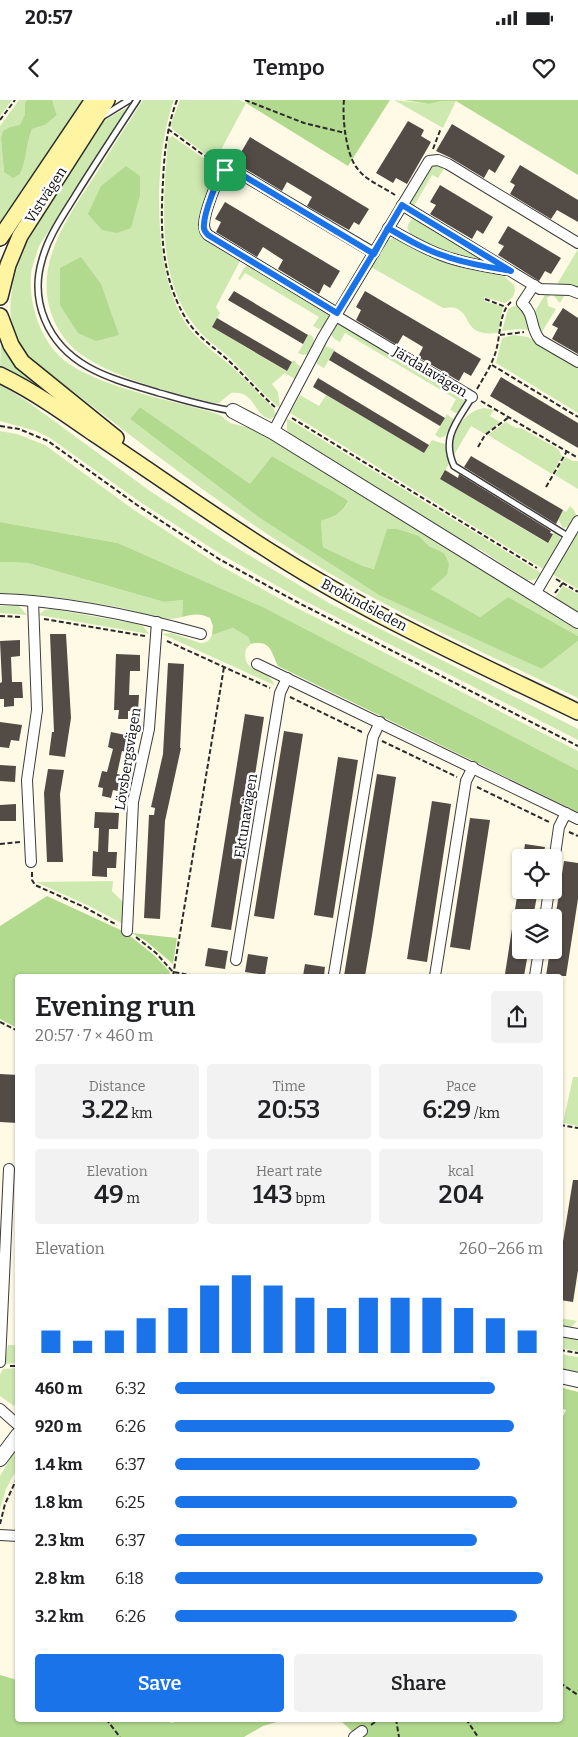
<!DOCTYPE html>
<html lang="en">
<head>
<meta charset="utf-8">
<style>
	body { margin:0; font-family:Bitter,serif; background:#f2f2f2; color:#202124; height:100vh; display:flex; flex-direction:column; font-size:19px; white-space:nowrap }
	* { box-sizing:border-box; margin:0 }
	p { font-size:16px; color:#757577 }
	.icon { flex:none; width:28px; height:28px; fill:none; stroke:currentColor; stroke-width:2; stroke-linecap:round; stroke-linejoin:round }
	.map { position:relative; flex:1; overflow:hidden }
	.details { position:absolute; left:15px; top:874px; width:548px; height:748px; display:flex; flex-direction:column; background:#fff; border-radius:5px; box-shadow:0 1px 4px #0004 }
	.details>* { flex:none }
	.tools { position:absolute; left:512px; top:749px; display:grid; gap:10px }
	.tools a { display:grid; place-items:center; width:50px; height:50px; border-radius:5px; background:#fff; box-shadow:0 1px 4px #0004; font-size:25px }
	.pin { position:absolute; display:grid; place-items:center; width:42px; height:42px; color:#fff; margin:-21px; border-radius:10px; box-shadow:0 2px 8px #0006 }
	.round { display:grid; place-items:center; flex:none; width:52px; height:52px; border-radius:5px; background:#f2f2f2 }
	.head { display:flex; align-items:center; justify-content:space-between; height:85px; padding:0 20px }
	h1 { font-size:28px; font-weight:600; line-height:38px }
	.figures { display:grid; grid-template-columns:repeat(3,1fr); gap:8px; height:85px; padding:5px 20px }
	.figures div { display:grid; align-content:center; border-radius:5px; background:#f2f2f2; text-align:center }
	.figures b { font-size:25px; font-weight:600 }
	.figures small { font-size:14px; font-weight:400 }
	.figures p { font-size:14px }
	.chart { height:140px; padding:10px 20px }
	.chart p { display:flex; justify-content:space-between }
	.chart svg { width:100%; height:90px; margin-top:5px; stroke:#1a73e8; stroke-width:6 }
	.cta { display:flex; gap:10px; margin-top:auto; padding:10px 20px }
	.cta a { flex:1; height:58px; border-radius:5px; background:#1a73e8; color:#fff; font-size:20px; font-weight:600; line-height:58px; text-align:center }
	.cta a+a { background:#f2f2f2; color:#202124 }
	ul { padding:0 20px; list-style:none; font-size:16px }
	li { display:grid; grid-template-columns:80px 60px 1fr; align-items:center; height:38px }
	li i { height:12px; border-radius:6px; background:#1a73e8 }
	.status { display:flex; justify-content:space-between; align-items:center; height:35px; padding:0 25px; background:#fff; direction:ltr }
	.status svg { height:14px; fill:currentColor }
	header { display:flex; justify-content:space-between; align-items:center; height:65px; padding:0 20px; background:#fff; font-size:22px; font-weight:600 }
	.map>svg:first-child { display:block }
	.green { fill:#cee9b0 }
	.forest { fill:#b1da8f }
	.building { fill:#524b46 }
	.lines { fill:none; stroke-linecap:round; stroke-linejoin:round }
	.service-casing { stroke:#3c3c3c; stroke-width:8 }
	.minor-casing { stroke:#3c3c3c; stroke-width:12 }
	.tertiary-casing { stroke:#3c3c3c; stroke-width:16 }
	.secondary-casing { stroke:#2b2b2b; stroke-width:18 }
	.path { stroke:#2b2b2b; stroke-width:2; stroke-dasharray:5 2.5; stroke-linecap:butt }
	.service { stroke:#fff; stroke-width:5 }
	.minor { stroke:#fff; stroke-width:10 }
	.tertiary { stroke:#fff; stroke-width:14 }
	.secondary { stroke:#fff4a1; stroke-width:15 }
	.route-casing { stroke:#fff; stroke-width:10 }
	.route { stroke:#1a73e8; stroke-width:6 }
	.labels { text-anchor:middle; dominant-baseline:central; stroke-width:5; stroke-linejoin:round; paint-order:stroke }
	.street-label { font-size:14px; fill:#090909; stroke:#fff }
</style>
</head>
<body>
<div class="status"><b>20:57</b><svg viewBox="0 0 49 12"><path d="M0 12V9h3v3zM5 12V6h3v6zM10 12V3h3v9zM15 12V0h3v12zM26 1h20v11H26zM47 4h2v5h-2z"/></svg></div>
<header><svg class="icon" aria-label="back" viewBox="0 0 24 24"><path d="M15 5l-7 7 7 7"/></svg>Tempo<svg class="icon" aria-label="heart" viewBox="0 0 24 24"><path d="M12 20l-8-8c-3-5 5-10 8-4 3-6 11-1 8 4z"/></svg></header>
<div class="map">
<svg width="578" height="1637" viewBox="0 0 578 1637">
	<rect width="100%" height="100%" fill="#fffae6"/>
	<g class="green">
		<path d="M0 0H12L0 16Z"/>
		<path d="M19 0H27L25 3V14L20 26 10 27 1 39 4 72 20 74C27 59 26 44 32 29L45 25 57 15 52 0H85L0 128V26Z"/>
		<path d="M143 0H174C153 56 151 179 189 228 201 243 217 254 231 266 246 280 260 295 274 309L276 315 271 319C252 316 257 290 231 293L219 303H214C173 293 120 280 85 257 69 247 57 231 51 213 34 162 69 115 96 74 111 49 127 25 143 0Z"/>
		<path d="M180 0H239L246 3 216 59 204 53 172 29 171 24Z"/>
		<path d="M394 0 429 4 441 1H456L443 28Z"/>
		<path d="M128 7 39 146C37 153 34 161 32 168 26 198 40 242 65 261 100 287 169 300 212 312L220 315 230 323 254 329 417 429 578 530V536L508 497 480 517 431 489 447 475 444 453 429 446 419 436 374 469 363 466 323 447 321 421C334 417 341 414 348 403L346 399 272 356 250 385 140 307 130 319 257 416 542 569 578 541V598C486 553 390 512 303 457 208 398 121 327 31 260 21 252 18 243 13 232 0 178 38 118 66 75 74 62 87 38 97 27 105 19 118 13 128 7Z"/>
		<path d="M172 36 209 62 221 68 201 125 241 159 219 201 216 207 220 213 212 227 286 271 293 260 301 267 295 279 285 273 272 284 278 292 280 308C262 294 247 275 231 259 218 247 202 237 192 222 155 172 164 98 168 39Z"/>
		<path d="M435 64 445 67 438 78 432 75 413 108 409 102 427 70Z"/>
		<path d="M414 118 496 165C484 162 381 141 414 118Z"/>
		<path d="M393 138 472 168 505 177 514 185 515 190 513 197 505 203 484 197V201L503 207 498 233C462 237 473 214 455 208 452 207 446 208 443 208L371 167 386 141Z"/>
		<path d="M578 149V189L556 186Z"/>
		<path d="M249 164 328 212 329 218 324 227 319 229 313 226 319 217 245 173 240 180 238 179 244 168Z"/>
		<path d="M546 193H566L560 203 552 194 547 198 548 206 556 209 540 235 534 213Z"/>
		<path d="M516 205 525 211 530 230 519 229 502 231 508 209Z"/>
		<path d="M339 224H342L465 298V303L459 312 456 313 450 310 456 299 345 233 340 242 333 238 331 233 336 225Z"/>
		<path d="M309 234 313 237 314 241 308 254 303 255 298 253Z"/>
		<path d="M514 235 528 237 578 266V313L496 263 502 238Z"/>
		<path d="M1 241 6 254 15 265 77 311 0 269Z"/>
		<path d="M325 246 335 250 324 268 317 264V260Z"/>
		<path d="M0 284 28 302 150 391 237 448 329 503 578 629V640L297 497 222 455 140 402 50 338 36 331 0 321Z"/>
		<path d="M300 295 319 306 326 295 424 353 432 340 445 344 446 355 450 362 440 379 547 443 554 432 560 437V440L543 469 290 313Z"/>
		<path d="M484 308 494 310 490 316 500 322 485 334 471 326 454 355C449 335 463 311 484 308Z"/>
		<path d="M447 314 454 320 445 336 440 338 435 335Z"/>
		<path d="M287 319 290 320 541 473C537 479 534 481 527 480L481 450 471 446 294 338 287 330Z"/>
		<path d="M506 322 516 328H521L558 349 562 356 552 374 488 335Z"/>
		<path d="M0 331 17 334 45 345 134 410 217 464 293 506 578 651V670L263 507 118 443 0 422Z"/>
		<path d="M565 357 573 361H578V389L555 375Z"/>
		<path d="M570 406 574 410 576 415 569 427 563 428 558 419 563 410 566 412Z"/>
		<path d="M578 431V489L552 474Z"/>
		<path d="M0 462 28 463 164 502 183 500 182 517C164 523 141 512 122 508 82 500 41 495 0 493Z"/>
		<path d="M563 486 578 494V512L555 498Z"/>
		<path d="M0 506H19L27 515 0 513Z"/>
		<path d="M52 509 137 524 143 526 149 534 38 515 45 510Z"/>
		<path d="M233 528 248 537 251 544 246 549C240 575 269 566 274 585L162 534 172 533 200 543C207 543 209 541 212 535Z"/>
		<path d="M113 781 112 791 124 803 123 824 89 806 36 782Z"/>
		<path d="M573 977H578V1026L563 1023Z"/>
		<path d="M560 1218 577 1221 571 1227 560 1226Z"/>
		<path d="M560 1236 578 1239V1251L560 1248Z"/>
		<path d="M8 1245H17V1263L5 1264Z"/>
		<path d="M560 1254 578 1257V1272L560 1269Z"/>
		<path d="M17 1268V1302L14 1306 0 1296V1275L3 1269Z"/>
		<path d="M17 1347V1369L6 1389 0 1409V1376Z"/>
	</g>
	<g class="forest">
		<path d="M27 0H52L57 15 45 25 32 29C26 44 27 59 20 74L13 78 4 72 1 39 3 31 10 27 20 25 25 14V3Z"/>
		<path d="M248 0H390L348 66 246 3Z"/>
		<path d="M404 0H578V75L456 1H441L429 4Z"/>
		<path d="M126 66 140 76V95L131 128 117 133 102 130 88 114 101 86Z"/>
		<path d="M81 157 101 184 119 235 96 241 78 233 60 205V168Z"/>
		<path d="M140 307 250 384 272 356 346 399 348 402C341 414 334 417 321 421L323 447 363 466 374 469 387 429H397L419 436 429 446 444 453 449 464 447 475 431 489 480 517 508 497 578 536V541L542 569 379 495 257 416 130 319Z"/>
		<path d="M0 422 118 443 263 507 578 670V712L278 566C271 552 271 539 251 544L248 537 233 528 212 535 213 526 210 518C200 513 193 514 182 517L183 500 164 502 28 463 0 462Z"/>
		<path d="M47 796 125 832 154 855 170 872 169 876H18L17 928 0 919V826Z"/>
		<path d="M132 833 177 838 173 864 146 841Z"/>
		<path d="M560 1287 578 1292V1637H358L342 1622 335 1619H560V1373L562 1370C561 1348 555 1331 566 1310L560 1308Z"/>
		<path d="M0 1575 17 1580 18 1619H157L173 1623 175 1619H287L263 1626 244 1637H0Z"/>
	</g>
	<g class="building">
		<path d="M408 21 424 30 421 36 431 42 407 84 396 78 393 83 376 73Z"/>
		<path d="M452 24 505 56 495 73 489 69 484 78 451 58 436 51Z"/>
		<path d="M250 37 369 109 359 125 354 122 349 130 307 106 312 97 287 82 282 91 241 66 246 57 240 54Z"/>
		<path d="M520 65 578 100V122L557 110 551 119 510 94 515 85 510 82Z"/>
		<path d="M440 85 493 117 483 134 477 130 472 139 430 114 436 105 430 102Z"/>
		<path d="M225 102 340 171 330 188 324 184 319 194 278 169 283 160 263 147 257 157 216 132 221 122 215 119Z"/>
		<path d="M508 126 561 158 551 174 545 171 539 181 498 155 504 146 498 143Z"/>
		<path d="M234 191 308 235 303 244 228 200Z"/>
		<path d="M365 191 481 259 471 276 464 272 459 281 418 257 423 247 403 235 397 245 356 220 361 210 356 207Z"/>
		<path d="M563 208 578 218V254L552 239 558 228 552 225Z"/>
		<path d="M217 218 292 262 287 271 212 227Z"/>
		<path d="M334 251 445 318 440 326 329 260Z"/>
		<path d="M501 277 578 323V348L490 296Z"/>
		<path d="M318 278 429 345 424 353 313 287Z"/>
		<path d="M471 356 563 410 556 424 464 367Z"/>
		<path d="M445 370 458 378 459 374 551 431 550 433 553 434 548 443 440 379Z"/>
		<path d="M50 534H66L71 618 65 657 49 655 52 632H54Z"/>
		<path d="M20 540V556L11 557 12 582H22L23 598H14V606L4 607V599H0V583L2 582 0 541Z"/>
		<path d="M116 554 140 555V571H130L129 595H139L138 611H128V619H118L119 610H114Z"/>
		<path d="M168 563 184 564 180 648H181L165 721 160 819 144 818 149 715H154L155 708 151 707 163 654Z"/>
		<path d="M245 614 264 617 231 830 211 827Z"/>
		<path d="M0 622 22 625 19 641 11 640 9 648 0 647Z"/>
		<path d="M284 631 303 634 274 819 254 816Z"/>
		<path d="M111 632 135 637 131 653 122 651 117 674 126 676 122 692 113 690 111 698 102 696 103 688 98 687 102 671 107 672 113 649 108 647Z"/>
		<path d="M338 657 358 660 333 818 314 815Z"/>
		<path d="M0 665 16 666 15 682 0 681Z"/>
		<path d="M48 669 64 670 60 694 63 762H47L44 693Z"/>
		<path d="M377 674 396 677 372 835 365 876H344Z"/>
		<path d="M432 701 451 704 427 862 407 859Z"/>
		<path d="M16 704V721H0V705Z"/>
		<path d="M95 712 119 713 118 729H109L108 752H117L116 768H107V777L92 776 93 751 98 752 99 728H94Z"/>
		<path d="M470 718 490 720 470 850 450 847Z"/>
		<path d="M525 744 545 747 543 758H523Z"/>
		<path d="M564 761 578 763V799L566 876H546L550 850H554V826Z"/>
		<path d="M518 790H538L533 818H521V858L527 859 524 876 505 874Z"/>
		<path d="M208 848 228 851 225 869 205 866Z"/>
		<path d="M248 854 268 857 265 875 245 872Z"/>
		<path d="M305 864 325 867 324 876H303Z"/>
		<path d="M0 974 18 975V1023L0 1022Z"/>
		<path d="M573 1080H578V1170L573 1202 560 1200V1160Z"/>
	</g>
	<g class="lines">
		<g class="service-casing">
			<g id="service">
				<path d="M137 0C116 32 95 64 75 96 62 117 48 137 42 160 36 180 37 201 45 220 65 268 113 279 159 293 184 300 207 307 233 311"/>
				<path d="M103 16 129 0"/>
				<path d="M472 297C457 322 441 337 454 366L569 437"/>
			</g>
		</g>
		<g class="minor-casing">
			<g id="minor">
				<path d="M402 105 540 189 570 190 578 193"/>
				<path d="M388 128C406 138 424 149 444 156 463 163 484 166 505 170"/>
				<path d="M534 185 522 203C536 216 529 227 540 240L578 262"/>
				<path d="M337 213 208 135C205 132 204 129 204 125 204 114 217 77 225 70H234L374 153"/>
				<path d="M336 216 472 297"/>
				<path d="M273 332 323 237 429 61 438 60 448 64 578 143"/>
				<path d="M535 494 578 421"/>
				<path d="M0 499C68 501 136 516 201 534"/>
				<path d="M257 564 578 719"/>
				<path d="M31 762 27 680 37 610 33 501"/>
				<path d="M554 762 559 727 566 713"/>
				<path d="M545 818 549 790"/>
				<path d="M127 831 133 702 149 629 157 522"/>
				<path d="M236 860 280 593 287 578"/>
				<path d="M334 874 373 637 380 622"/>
				<path d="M435 876 466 681 473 667"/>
				<path d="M535 876 539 850"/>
				<path d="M560 1231 578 1234"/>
				<path d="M0 1262 9 1069"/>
				<path d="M0 1309 18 1325"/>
				<path d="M0 1435 18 1436"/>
				<path d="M354 1637 362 1631"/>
			</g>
		</g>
		<g class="tertiary-casing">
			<g id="tertiary">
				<path d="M233 311 273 332 578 521"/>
				<path d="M560 1276 578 1280"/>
				<path d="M0 1359 18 1335"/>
			</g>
		</g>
		<g class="secondary-casing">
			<g id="secondary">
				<path d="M0 138 93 0"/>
				<path d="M0 197 8 165 20 136 107 0"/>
				<path d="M0 216 11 245 22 262 116 338"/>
				<path d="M0 275C33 291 63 312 93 333 155 374 216 418 279 457 374 517 477 563 578 612"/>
			</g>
		</g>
		<g class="path">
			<path d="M177 0C167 27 164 54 163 82 160 130 161 180 188 222 199 238 215 248 229 261 245 276 259 293 275 307"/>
			<path d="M245 0 304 23 345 33"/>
			<path d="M344 0C342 17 346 55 357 68 365 80 383 87 395 95"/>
			<path d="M0 20 15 0"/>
			<path d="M168 29 202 54 218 63"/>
			<path d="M433 49 441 28"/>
			<path d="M485 199 506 207"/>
			<path d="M500 235 524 232"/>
			<path d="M492 265 578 317"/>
			<path d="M477 289C484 277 491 266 495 254 501 238 498 213 511 202"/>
			<path d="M481 301 578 358"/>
			<path d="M292 318 537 468"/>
			<path d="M0 326 19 329 48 341 137 405 219 459 295 501 578 646"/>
			<path d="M478 347 485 335 509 317"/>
			<path d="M546 387 567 351"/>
			<path d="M556 479 578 492"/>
			<path d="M555 493 563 483"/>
			<path d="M0 516 22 517"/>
			<path d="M44 519 145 536"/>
			<path d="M167 541 270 588"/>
			<path d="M290 597 364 633"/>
			<path d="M382 641 457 677"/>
			<path d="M477 687 549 722"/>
			<path d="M569 732 578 736"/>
			<path d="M0 744 20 742"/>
			<path d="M32 772V780L35 785 84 807 117 825"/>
			<path d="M136 837 156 853 173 872 196 876"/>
			<path d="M173 876 224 567"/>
			<path d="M0 922 18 931"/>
			<path d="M560 1025 578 1028"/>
			<path d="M560 1250 578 1253"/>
			<path d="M10 1266H18"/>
			<path d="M0 1424 5 1404 18 1376"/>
			<path d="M560 1583 578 1595"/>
			<path d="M106 1619 120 1637"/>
			<path d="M396 1619 399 1637"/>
			<path d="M466 1619 478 1637"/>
			<path d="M371 1625 379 1619"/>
		</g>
		<use href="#service" class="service"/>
		<use href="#minor" class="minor"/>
		<use href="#tertiary" class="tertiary"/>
		<use href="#secondary" class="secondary"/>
	</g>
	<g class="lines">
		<g class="route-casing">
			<path id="route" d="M225 70C217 77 204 114 204 125 203 129 205 132 208 135L337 213C359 177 381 141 402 105L511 171C489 167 466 164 445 156 425 150 407 139 388 128L374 154 234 70H225"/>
		</g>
		<use href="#route" class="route"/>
	</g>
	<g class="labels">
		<g class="street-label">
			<text transform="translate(46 95) rotate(-57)">Vistvägen</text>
			<text transform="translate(430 272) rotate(31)">Järdalavägen</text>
			<text transform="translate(364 505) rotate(28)">Brokindsleden</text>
			<text transform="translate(128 659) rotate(-81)">Lövsbergsvägen</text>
			<text transform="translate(246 716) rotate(-81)">Ektunavägen</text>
		</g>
	</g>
</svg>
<div class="tools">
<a><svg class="icon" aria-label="locate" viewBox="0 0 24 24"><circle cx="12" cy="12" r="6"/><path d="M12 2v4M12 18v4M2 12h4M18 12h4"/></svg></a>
<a><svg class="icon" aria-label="layers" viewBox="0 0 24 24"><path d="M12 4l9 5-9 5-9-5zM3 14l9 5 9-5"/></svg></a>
</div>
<div class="pin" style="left:225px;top:70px;background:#1e9e55"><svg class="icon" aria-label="arrive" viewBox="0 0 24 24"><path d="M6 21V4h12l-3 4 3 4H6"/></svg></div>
<section class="details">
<div class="head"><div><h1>Evening run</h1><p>20:57 · 7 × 460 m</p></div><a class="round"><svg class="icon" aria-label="share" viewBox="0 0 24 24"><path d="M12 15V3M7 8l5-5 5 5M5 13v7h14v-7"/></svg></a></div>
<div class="figures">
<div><p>Distance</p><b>3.22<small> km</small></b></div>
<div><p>Time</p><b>20:53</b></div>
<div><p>Pace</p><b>6:29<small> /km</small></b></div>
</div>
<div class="figures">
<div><p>Elevation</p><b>49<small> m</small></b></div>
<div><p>Heart rate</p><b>143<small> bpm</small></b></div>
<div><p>kcal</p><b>204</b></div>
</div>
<div class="chart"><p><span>Elevation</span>260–266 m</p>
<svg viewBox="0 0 160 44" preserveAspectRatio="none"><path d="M5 44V33M15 44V38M25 44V33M35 44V27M45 44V22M55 44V11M65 44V6M75 44V11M85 44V17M95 44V22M105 44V17M115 44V17M125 44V17M135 44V22M145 44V27M155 44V33"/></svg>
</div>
<ul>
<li><b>460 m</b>6:32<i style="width:87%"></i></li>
<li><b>920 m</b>6:26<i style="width:92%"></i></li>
<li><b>1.4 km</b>6:37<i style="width:83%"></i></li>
<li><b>1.8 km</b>6:25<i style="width:93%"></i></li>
<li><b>2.3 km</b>6:37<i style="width:82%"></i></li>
<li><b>2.8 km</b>6:18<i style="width:100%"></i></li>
<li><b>3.2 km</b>6:26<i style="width:93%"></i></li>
</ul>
<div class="cta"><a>Save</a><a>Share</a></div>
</section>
</div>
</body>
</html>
